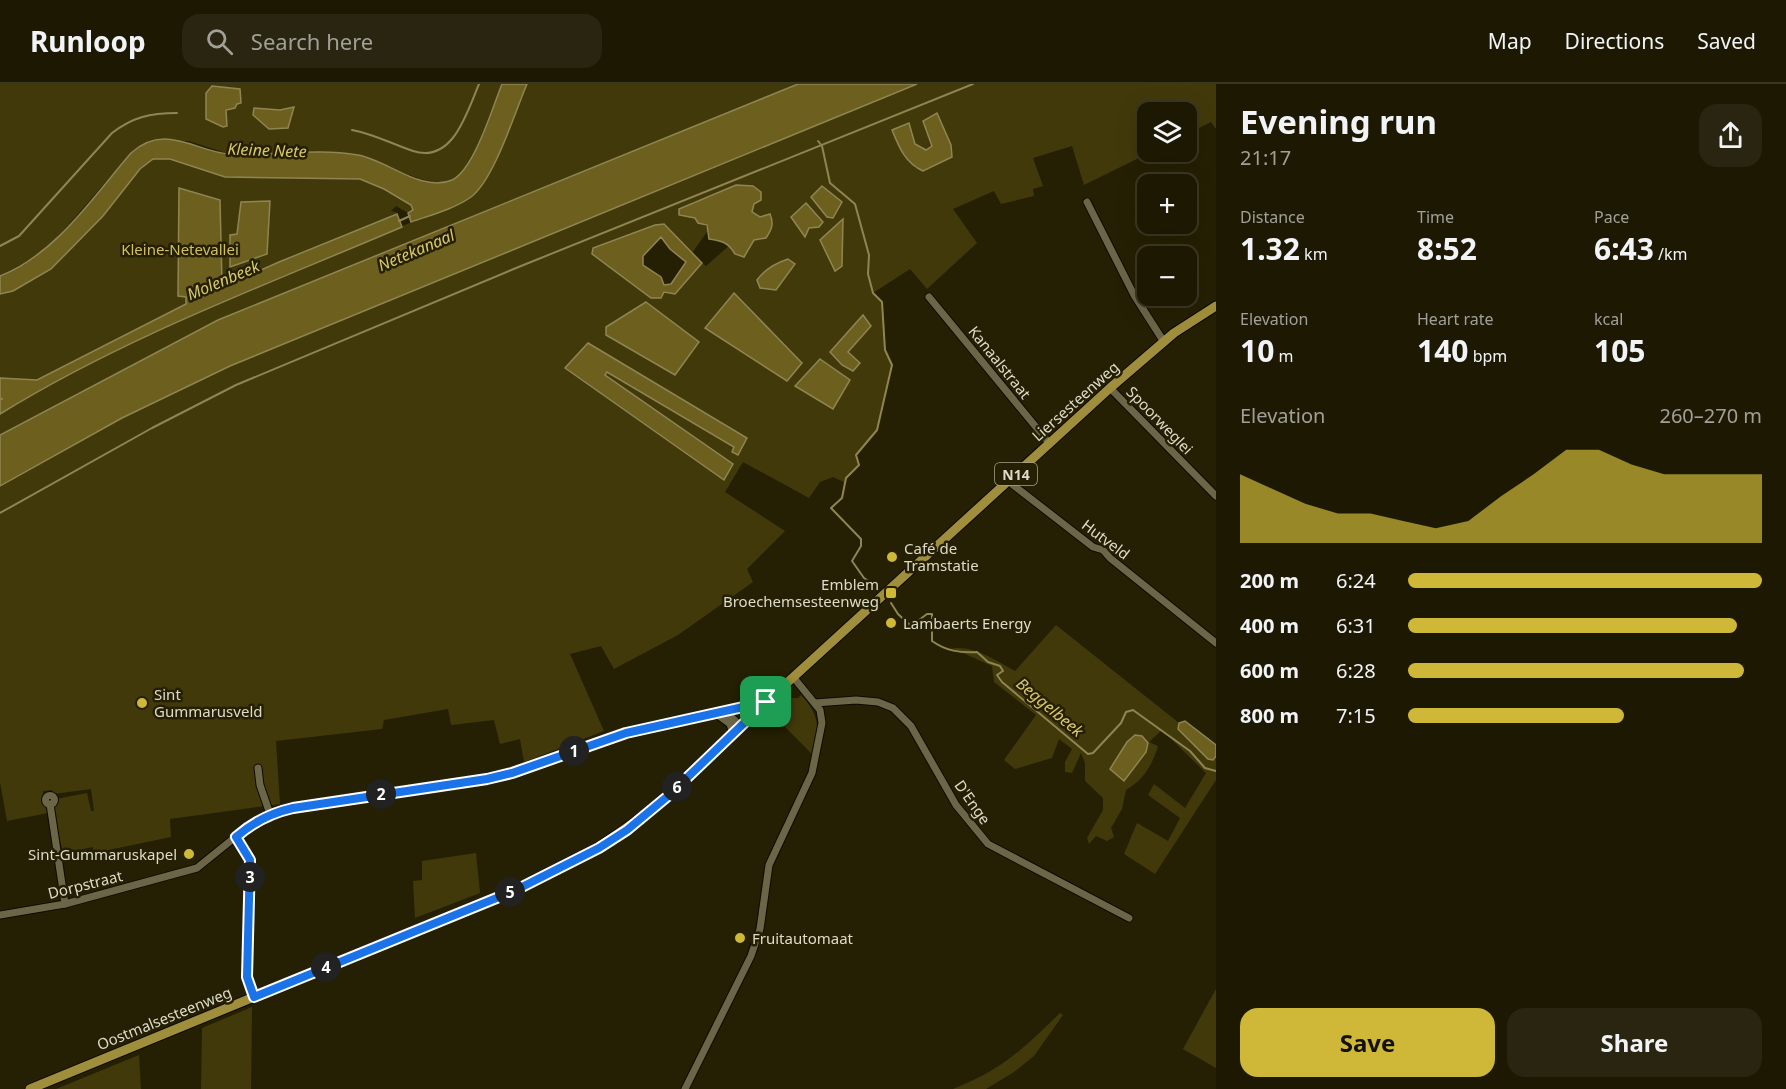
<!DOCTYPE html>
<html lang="en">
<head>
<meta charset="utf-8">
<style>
	body { margin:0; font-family:"Noto Sans",sans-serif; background:#292511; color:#f1f3f6; height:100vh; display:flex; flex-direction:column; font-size:22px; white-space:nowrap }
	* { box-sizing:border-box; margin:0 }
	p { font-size:20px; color:#a0a099 }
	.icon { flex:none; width:33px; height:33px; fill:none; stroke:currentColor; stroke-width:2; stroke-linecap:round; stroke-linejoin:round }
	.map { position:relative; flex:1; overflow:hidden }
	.sheet { display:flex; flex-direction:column; background:#1c1802; width:570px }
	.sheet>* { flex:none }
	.controls { position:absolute; left:1137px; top:18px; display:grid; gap:12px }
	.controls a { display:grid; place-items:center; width:60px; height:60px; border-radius:12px; background:#1c1802; box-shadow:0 6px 24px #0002,0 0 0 2px #3a3724; font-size:30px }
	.pin { position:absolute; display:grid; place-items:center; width:51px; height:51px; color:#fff; margin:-26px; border-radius:12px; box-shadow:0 3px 9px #0006 }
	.km { position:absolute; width:30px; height:30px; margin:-15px; border-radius:50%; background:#222; color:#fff; font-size:16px; line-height:30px; text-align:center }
	.round { display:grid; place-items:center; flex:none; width:63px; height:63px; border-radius:18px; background:#292511 }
	.headline { display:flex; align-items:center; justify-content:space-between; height:102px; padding:0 24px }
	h1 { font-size:33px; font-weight:700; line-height:45px }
	.stats { display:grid; grid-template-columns:repeat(3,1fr); gap:9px; height:102px; padding:6px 24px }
	.stats div { display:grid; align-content:center }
	.stats b { font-size:30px; font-weight:700 }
	.stats small { font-size:16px; font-weight:400 }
	.stats p { font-size:16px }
	.chart { height:168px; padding:12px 24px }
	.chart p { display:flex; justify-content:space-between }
	.chart svg { width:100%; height:108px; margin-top:6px; fill:#cfb837; opacity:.7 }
	.cta { display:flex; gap:12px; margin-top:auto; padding:12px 24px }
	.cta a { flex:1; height:69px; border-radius:18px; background:#cfb837; color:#111; font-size:24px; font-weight:700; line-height:69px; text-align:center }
	.cta a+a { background:#292511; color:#f1f3f6 }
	ul { padding:0 24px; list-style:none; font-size:20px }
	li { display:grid; grid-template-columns:96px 72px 1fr; align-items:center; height:45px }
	li i { height:15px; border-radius:8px; background:#cfb837 }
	header { display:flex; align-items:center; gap:36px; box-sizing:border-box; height:84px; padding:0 30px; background:#1c1802; border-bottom:2px solid #3a3724 }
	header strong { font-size:28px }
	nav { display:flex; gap:33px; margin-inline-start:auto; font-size:21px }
	.search { width:420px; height:54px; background:#292511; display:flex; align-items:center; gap:15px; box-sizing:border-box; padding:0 21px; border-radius:18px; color:#a0a099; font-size:22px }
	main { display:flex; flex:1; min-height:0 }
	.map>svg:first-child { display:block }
	.green { fill:#42390b; fill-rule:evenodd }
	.water { fill:#6d601f; stroke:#8f8552; stroke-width:1.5; fill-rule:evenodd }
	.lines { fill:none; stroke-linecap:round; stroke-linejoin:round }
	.stream { stroke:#8f8552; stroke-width:2 }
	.minor-casing { stroke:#0f0900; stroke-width:9 }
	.major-casing { stroke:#0f0900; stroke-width:11 }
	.minor { stroke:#6c6648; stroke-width:7 }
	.major { stroke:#9f8f3c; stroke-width:9 }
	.route-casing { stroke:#fff; stroke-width:12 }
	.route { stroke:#1a73e8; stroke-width:8 }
	.poi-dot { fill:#cfb837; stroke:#252003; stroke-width:2 }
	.labels { text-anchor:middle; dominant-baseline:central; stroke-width:5; stroke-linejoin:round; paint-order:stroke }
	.shield { fill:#252003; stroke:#a6a38e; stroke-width:1.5 }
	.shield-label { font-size:14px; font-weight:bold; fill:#dedbca }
	.park-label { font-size:15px; fill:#d1bf62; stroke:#252003 }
	.street-label { font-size:15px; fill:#dedbca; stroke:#252003 }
	.poi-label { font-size:15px; fill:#dedbca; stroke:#252003; text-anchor:start }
	.water-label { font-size:16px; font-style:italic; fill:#dac86c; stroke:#252003 }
</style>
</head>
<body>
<header>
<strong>Runloop</strong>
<div class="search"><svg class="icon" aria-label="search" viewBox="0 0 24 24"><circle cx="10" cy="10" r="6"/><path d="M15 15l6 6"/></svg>Search here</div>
<nav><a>Map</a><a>Directions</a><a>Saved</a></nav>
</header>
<main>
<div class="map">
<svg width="1216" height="1005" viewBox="0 0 1216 1005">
	<rect width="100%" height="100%" fill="#252003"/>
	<g class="green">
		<path d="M0 0H502L477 62 464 85 454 95 439 99 420 95 360 72 229 70 189 57H153L131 69 56 155 38 171 0 192Z"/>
		<path d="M527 0H798L218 236 0 351V330C145 244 302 181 458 120 494 99 511 38 527 0Z"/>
		<path d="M917 0H1216V45L1211 38 1187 50 1186 28H1148V68H1151L1084 101 1072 62 1033 74 1043 102 1033 105 1034 112 1001 120 994 107 953 125 977 159 927 205 910 185 873 209 882 218 885 266 892 281 877 346 856 371 859 381 844 398 833 393 820 398 809 414 743 378 725 408 785 447 747 485 753 498 678 551 614 585 601 562 570 570 604 647 524 678 520 655 500 660 494 636 451 641 448 625 384 636 382 645 276 657 280 720 170 735 171 753 94 769 93 763 63 769 52 722 56 715 87 709 91 727H94L91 705 54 710 52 706 43 707 42 719 47 723 48 729 7 737 0 698V402L122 334 230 282ZM937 29 951 61 952 73 923 87 914 83 909 40 915 60 925 66 932 62 923 37ZM736 101 754 120 752 128 760 134 770 131 766 154 754 156 748 168 735 170 730 161 706 182 702 179 675 210 663 208 593 164 655 141 664 140 692 169 709 145 695 134 679 131 691 119ZM734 209 802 279 787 297 705 244ZM863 231 871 242 848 269 830 268ZM588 259 747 354 737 371 732 368 734 363 607 287 605 291 724 396 565 284Z"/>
		<path d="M153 75H170L225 93 360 95 384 105 411 121 413 126 408 129 396 122 391 127 396 128 399 137 187 224 0 323V210C34 202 81 157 104 130 120 111 133 90 153 75Z"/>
		<path d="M1056 541 1179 639 1178 645 1213 676 1216 672V696L1155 790 1124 770 1137 739 1168 757 1180 734 1148 711 1154 700 1185 724 1206 689 1162 646 1149 658 1158 662C1152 682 1143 696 1126 706L1122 725 1111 744 1114 753 1107 757 1096 752 1089 760 1087 754 1103 726V714L1085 697V679L1081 669 1072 689 1065 688V678L1072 665 1059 655 1052 674 1015 685 1004 676 1036 631 994 598 992 582 963 569 947 566C970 558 996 577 1015 587Z"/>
		<path d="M801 611C820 631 820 646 813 671L769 627 783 614H798Z"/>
		<path d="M476 769 480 809 415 834 413 797 422 796V777Z"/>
		<path d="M1216 905V984L1183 965Z"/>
		<path d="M252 923 251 1005H201L202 944Z"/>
		<path d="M1060 929 1063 931 1034 972 1014 988 986 1005H953C1002 986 1023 965 1060 929Z"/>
		<path d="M139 971 141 1005H56Z"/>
	</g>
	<g class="water">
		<path d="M502 0H527C515 28 494 96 471 113 454 125 431 131 411 138L408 129 413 126 411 121 384 105 360 95 225 93 170 75H153L140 85 103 132 51 185 13 207 0 210V192C56 170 93 113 131 69 140 61 152 55 164 55 188 55 207 69 230 70 272 72 316 64 358 71 387 76 422 109 452 96 474 86 493 22 502 0Z"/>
		<path d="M798 0H917L230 282 122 334 0 402V351L218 236Z"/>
		<path d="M212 2 240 5 241 19 237 20 235 24 226 26 227 42 223 43 206 35V9Z"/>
		<path d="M294 23 288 44 269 45 253 31 254 24 280 26Z"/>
		<path d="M937 29 951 61 952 73 923 87C905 79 899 63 892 46L909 39 915 60 926 66 932 62 923 37Z"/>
		<path d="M736 101 753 102 761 108V116L754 120 752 128 760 133 770 130C774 140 772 145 766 154L754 156 744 173 735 170C728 158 722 157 709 155L707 141 698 139 695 134 679 131V125Z"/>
		<path d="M822 102 842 118 833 134 827 133 811 113Z"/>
		<path d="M179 104 220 116 222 199 193 212 194 216 279 178 397 130 402 143C266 201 127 252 0 330V316L2 315 0 314V294L37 296 186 220V213L178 212Z"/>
		<path d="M270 117 267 170 230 183V151L237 150 241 118Z"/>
		<path d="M806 119 823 138 819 143 809 144 805 153 791 133Z"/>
		<path d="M843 135 842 182 835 187 820 156Z"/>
		<path d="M664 140 702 179 675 210 664 208 661 214H651L592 170 593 164 655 141ZM661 153 670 165 686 178 671 200 664 201 661 193 643 181V172Z"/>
		<path d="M788 175 795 180 776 206 760 204 757 196C765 185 776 179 788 175Z"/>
		<path d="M734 209 802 279 787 297 705 244Z"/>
		<path d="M646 218 699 258 675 291 606 251V243Z"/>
		<path d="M863 231 871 242 848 268 860 279 853 287 842 281 830 268Z"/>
		<path d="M588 259 747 354 738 371 732 368 734 363 607 288 605 291 733 380 724 396 565 284Z"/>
		<path d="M820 275 850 296 833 325 795 302Z"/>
		<path d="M1185 637 1216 661V672L1213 676 1208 675 1178 645 1179 639Z"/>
		<path d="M1135 651 1142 652 1148 659 1146 668 1124 697 1110 685 1127 658Z"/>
	</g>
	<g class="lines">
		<g class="stream">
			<path d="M352 46C374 50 392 60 413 67 453 80 467 28 479 0"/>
			<path d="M818 57 822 62 830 99 855 120 869 171 868 190 873 209 882 218 885 266 892 281 877 346 856 371 859 381 846 394 842 414 831 424 861 455V462L852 477 864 494 875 501"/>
			<path d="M399 137 410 132"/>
			<path d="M0 162 19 152 112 49C133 33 150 29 177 29"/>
			<path d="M0 429 152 344 236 301 521 182 973 0"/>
			<path d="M891 519 898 530 911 542 927 530H932V557C946 567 960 569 977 568L988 578 1000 582 1003 587 997 591 1002 598 1088 670 1093 669 1121 639 1126 628 1133 626 1190 667 1205 684 1216 687"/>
		</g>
		<g class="minor-casing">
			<g id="minor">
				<path d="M1087 118 1134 211 1164 258"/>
				<path d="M929 213 1050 360"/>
				<path d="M1110 304 1216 412"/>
				<path d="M1008 397 1093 463 1103 466 1110 474 1216 559"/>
				<path d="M815 619 856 616 878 618 893 624 911 642 956 721 988 760 1129 834"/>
				<path d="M725 627 741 642"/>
				<path d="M715 629 730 640 733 650"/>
				<path d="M258 684 260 701 270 730"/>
				<circle cx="50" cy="716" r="4.5"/>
				<path d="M50 720 65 820"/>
				<path d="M236 753C271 795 232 864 254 913"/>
				<path d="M0 831 65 820 197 784 249 742 283 726 487 695 512 689 626 649 766 618"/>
				<path d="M685 1005 751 872 760 845 769 781 812 689 822 639 820 626 794 594"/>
			</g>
		</g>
		<g class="major-casing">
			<path id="major" d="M30 1005 517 805 599 763 649 728 777 608 1110 304 1174 249 1216 222"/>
		</g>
		<use href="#minor" class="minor"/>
		<use href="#major" class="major"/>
	</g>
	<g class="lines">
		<g class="route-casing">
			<path id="route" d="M766 618 668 712 627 746 599 764 516 806 254 913 247 893 250 776 236 753C253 738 271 729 293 724L487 695 512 689 626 649Z"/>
		</g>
		<use href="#route" class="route"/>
	</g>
	<g class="poi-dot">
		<circle cx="892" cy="473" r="6"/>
		<rect x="885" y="503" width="12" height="12" rx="3"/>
		<circle cx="891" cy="539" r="6"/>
		<circle cx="142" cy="619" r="6"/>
		<circle cx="189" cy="770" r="6"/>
		<circle cx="740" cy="854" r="6"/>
	</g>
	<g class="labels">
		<rect class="shield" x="995" y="379" width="42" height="22" rx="4.5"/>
		<g class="shield-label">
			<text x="1016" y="390">N14</text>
		</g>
		<g class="park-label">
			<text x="180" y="165">Kleine-Netevallei</text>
		</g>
		<g class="street-label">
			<text transform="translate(1000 278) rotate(51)">Kanaalstraat</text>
			<text transform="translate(1075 317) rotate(-42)">Liersesteenweg</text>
			<text transform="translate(1160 336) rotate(46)">Spoorweglei</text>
			<text transform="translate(1106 455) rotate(37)">Hutveld</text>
			<text transform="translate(973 718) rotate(55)">D'Enge</text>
			<text transform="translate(85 800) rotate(-14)">Dorpstraat</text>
			<text transform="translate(164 934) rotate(-22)">Oostmalsesteenweg</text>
		</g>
		<g class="poi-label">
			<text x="904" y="464">Café de<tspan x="904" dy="17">Tramstatie</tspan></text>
			<text x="879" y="500" text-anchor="end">Emblem<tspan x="879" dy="17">Broechemsesteenweg</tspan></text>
			<text x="903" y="539">Lambaerts Energy</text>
			<text x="154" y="610">Sint<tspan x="154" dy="17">Gummarusveld</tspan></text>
			<text x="177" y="770" text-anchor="end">Sint-Gummaruskapel</text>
			<text x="752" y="854">Fruitautomaat</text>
		</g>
		<g class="water-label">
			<text transform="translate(267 66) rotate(2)">Kleine Nete</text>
			<text transform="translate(416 166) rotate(-23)">Netekanaal</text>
			<text transform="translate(223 196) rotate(-23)">Molenbeek</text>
			<text transform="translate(1050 623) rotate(40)">Beggelbeek</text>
		</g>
	</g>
</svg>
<div class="controls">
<a><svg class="icon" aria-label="layers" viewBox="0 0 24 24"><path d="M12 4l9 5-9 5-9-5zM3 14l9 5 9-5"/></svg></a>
<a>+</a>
<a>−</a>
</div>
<div class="pin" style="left:766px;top:618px;background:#1e9e55"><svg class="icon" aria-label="arrive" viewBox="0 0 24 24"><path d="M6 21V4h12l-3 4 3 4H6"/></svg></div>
<b class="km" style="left:574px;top:667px">1</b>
<b class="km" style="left:381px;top:710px">2</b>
<b class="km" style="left:250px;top:793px">3</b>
<b class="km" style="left:326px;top:883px">4</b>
<b class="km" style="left:510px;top:808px">5</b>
<b class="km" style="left:677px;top:703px">6</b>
</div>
<section class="sheet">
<div class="headline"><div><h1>Evening run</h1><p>21:17</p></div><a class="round"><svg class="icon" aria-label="share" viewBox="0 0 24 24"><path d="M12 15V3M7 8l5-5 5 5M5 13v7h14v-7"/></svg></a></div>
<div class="stats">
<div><p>Distance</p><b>1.32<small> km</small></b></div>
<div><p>Time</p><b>8:52</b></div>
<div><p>Pace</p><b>6:43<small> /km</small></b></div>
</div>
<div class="stats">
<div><p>Elevation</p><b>10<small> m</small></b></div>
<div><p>Heart rate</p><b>140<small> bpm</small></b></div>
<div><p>kcal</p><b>105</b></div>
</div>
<div class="chart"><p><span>Elevation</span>260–270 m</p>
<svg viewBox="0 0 160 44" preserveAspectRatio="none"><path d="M0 44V16L10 22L20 28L30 32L40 32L50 35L60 38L70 35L80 25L90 16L100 6L110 6L120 12L130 16L140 16L150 16L160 16V44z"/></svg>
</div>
<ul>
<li><b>200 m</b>6:24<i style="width:100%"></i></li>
<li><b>400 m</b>6:31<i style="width:93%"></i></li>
<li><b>600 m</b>6:28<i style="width:95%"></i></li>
<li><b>800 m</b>7:15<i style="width:61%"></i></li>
</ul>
<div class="cta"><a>Save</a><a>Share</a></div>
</section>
</main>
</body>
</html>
